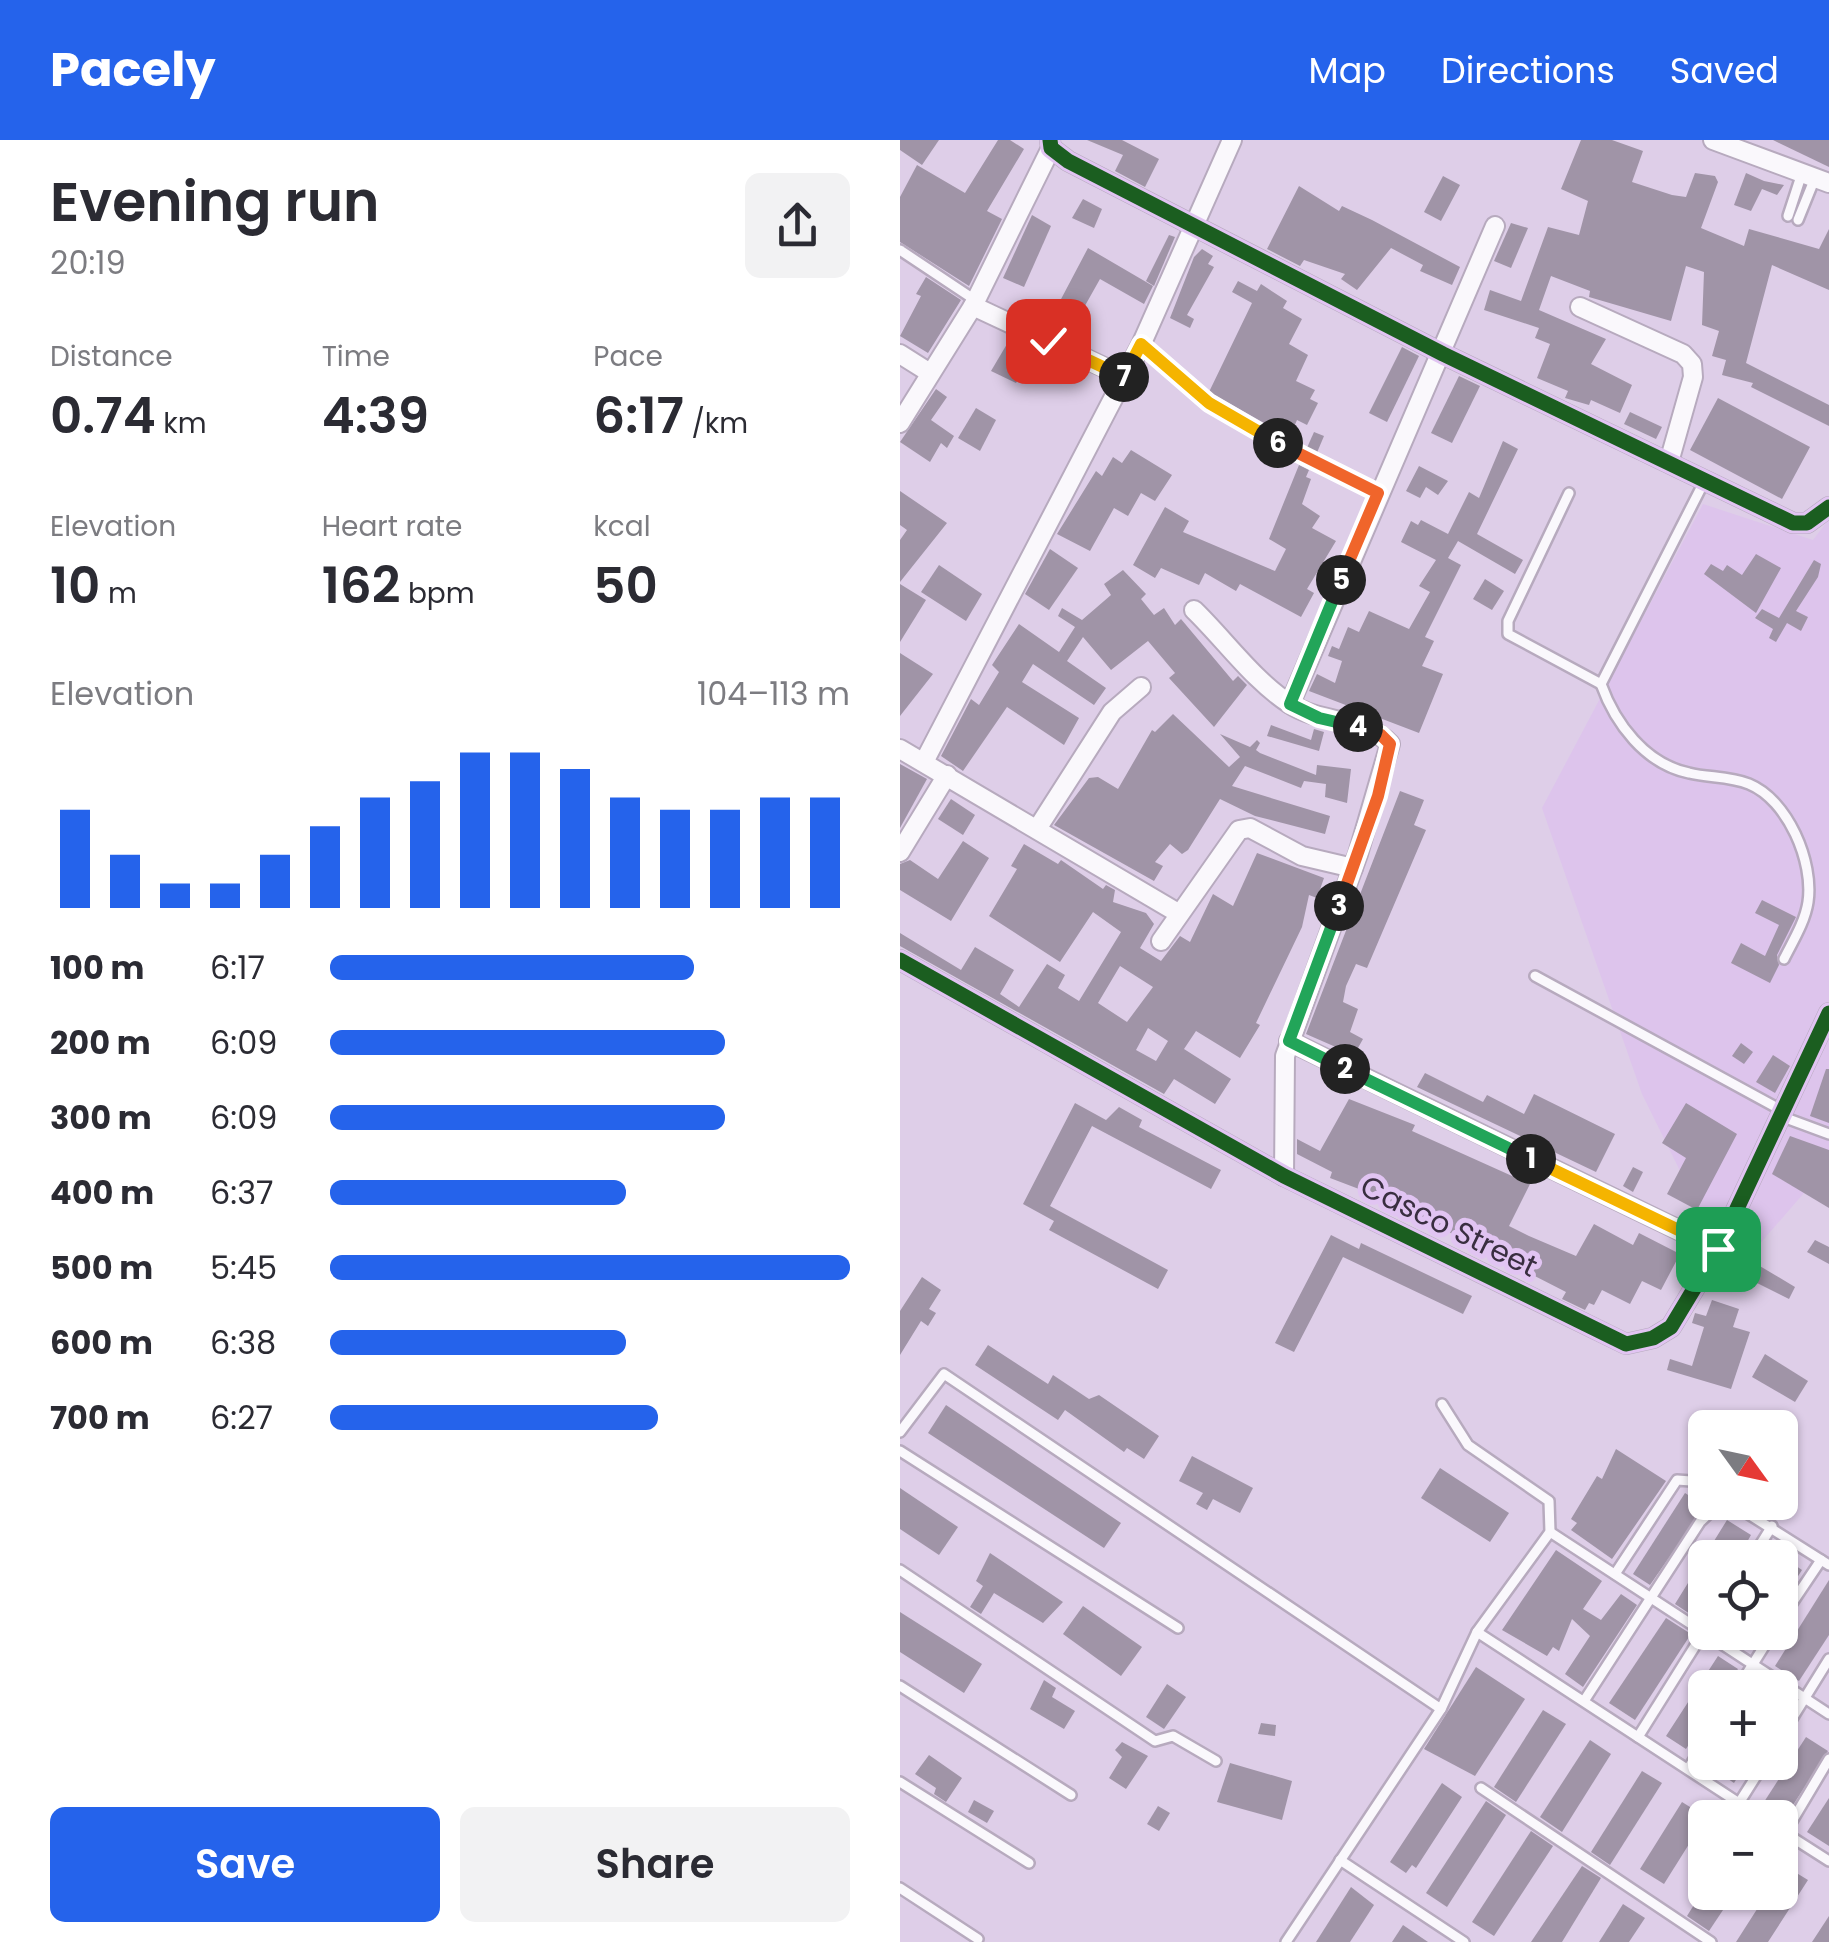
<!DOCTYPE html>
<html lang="en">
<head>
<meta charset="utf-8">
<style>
	body { margin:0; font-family:Poppins,sans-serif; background:#f2f2f3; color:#2b2b33; height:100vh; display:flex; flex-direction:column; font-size:38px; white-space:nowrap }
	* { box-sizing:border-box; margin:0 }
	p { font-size:32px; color:#7c7c81 }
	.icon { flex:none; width:55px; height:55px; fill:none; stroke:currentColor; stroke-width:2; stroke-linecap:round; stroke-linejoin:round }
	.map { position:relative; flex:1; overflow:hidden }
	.side { display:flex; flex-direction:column; background:#fff; width:900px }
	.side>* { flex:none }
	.needle { width:65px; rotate:123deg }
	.controls { position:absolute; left:788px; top:1270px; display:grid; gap:20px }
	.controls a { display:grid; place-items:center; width:110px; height:110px; border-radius:15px; background:#fff; box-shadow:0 2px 8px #0004; font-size:50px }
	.pin { position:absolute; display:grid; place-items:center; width:85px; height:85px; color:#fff; margin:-42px; border-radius:20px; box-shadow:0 5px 15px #0006 }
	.km { position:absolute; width:50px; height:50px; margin:-25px; border-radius:50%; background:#222; color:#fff; font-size:28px; line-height:50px; text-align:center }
	.round { display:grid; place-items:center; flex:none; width:105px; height:105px; border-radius:15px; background:#f2f2f3 }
	.head { display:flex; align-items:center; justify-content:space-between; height:170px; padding:0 50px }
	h1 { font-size:55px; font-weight:600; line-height:75px }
	.metrics { display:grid; grid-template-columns:repeat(3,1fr); gap:15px; height:170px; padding:10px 50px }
	.metrics div { display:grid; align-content:center }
	.metrics b { font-size:50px; font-weight:600 }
	.metrics small { font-size:28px; font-weight:400 }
	.metrics p { font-size:28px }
	.chart { height:280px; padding:20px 50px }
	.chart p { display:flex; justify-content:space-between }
	.chart svg { width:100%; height:180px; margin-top:10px; stroke:#2563eb; stroke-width:6 }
	.action { display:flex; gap:20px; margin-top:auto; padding:20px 50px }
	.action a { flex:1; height:115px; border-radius:15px; background:#2563eb; color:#fff; font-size:40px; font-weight:600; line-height:115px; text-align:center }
	.action a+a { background:#f2f2f3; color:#2b2b33 }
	ul { padding:0 50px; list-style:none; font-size:32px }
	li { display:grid; grid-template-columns:160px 120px 1fr; align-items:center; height:75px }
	li i { height:25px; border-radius:12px; background:#2563eb }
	header { display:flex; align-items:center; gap:60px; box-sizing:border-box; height:140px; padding:0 50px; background:#2563eb; color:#fff }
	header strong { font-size:48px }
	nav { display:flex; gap:55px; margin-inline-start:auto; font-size:35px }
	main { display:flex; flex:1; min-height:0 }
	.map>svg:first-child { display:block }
	.built { fill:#ddc4ec }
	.building { fill:#a094a7; fill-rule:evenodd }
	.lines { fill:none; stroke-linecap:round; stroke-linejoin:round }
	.service-casing { stroke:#b7aabe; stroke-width:14 }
	.minor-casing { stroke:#b7aabe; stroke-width:22 }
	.service { stroke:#faf8fc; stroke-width:9 }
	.minor { stroke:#faf8fc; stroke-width:18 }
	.cycleway-casing { stroke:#e1c4f2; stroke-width:21 }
	.cycleway { stroke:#1b5e20; stroke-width:15 }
	.split-1-casing { stroke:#fff; stroke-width:20 }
	.split-2-casing { stroke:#fff; stroke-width:20 }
	.split-3-casing { stroke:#fff; stroke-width:20 }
	.split-4-casing { stroke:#fff; stroke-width:20 }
	.split-5-casing { stroke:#fff; stroke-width:20 }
	.split-6-casing { stroke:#fff; stroke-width:20 }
	.split-7-casing { stroke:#fff; stroke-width:20 }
	.split-8-casing { stroke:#fff; stroke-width:20 }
	.split-1 { stroke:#f5b400; stroke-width:12 }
	.split-2 { stroke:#22a559; stroke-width:12 }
	.split-3 { stroke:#22a559; stroke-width:12 }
	.split-4 { stroke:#f0652b; stroke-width:12 }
	.split-5 { stroke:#22a559; stroke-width:12 }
	.split-6 { stroke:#f0652b; stroke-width:12 }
	.split-7 { stroke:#f5b400; stroke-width:12 }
	.split-8 { stroke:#f5b400; stroke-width:12 }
	.labels { text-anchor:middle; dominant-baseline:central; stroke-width:10; stroke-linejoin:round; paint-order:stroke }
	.street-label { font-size:30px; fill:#392e40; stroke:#e1c4f2 }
</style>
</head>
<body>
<header>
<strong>Pacely</strong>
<nav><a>Map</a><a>Directions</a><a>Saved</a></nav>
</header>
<main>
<section class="side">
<div class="head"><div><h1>Evening run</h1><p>20:19</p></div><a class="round"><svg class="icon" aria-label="share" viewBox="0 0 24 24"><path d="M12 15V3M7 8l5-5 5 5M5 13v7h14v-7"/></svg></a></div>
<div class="metrics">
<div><p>Distance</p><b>0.74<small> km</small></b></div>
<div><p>Time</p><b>4:39</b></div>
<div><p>Pace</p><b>6:17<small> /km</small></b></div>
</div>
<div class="metrics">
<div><p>Elevation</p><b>10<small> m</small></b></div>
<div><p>Heart rate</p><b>162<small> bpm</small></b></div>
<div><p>kcal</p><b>50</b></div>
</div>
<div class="chart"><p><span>Elevation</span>104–113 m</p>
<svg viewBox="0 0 160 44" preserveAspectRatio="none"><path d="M5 44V20M15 44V31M25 44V38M35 44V38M45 44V31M55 44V24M65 44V17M75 44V13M85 44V6M95 44V6M105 44V10M115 44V17M125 44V20M135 44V20M145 44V17M155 44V17"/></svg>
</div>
<ul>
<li><b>100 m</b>6:17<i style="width:70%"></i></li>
<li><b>200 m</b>6:09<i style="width:76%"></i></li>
<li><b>300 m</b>6:09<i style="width:76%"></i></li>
<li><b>400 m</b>6:37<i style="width:57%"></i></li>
<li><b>500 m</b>5:45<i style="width:100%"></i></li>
<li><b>600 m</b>6:38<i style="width:57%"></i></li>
<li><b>700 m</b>6:27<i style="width:63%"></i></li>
</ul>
<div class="action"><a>Save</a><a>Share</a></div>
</section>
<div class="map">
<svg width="929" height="1802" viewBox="0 0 929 1802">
	<rect width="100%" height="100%" fill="#decee8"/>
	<path class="built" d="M803 364 913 400 929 379V1024L832 1136 742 954 642 668Z"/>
	<g class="building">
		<path d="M0 0H39L22 25 0 10Z"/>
		<path d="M98 0H110L124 9 87 71 102 79 69 146 0 102V57L17 25 65 53Z"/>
		<path d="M187 0H222L259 19 245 47 215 31 223 15Z"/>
		<path d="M681 0H712L743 11 732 42 772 55 786 57 795 33 815 36 818 42 801 88 844 106 849 89 919 109 929 89V150L872 125 846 223 929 265V286L851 247 853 243 822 235 826 220 812 216 819 191 802 185 804 132 786 126 771 181 689 157 690 151 651 136 639 170 706 199 691 224 732 245 720 273 691 260 689 265 665 258 668 251 637 238 650 204 635 198 639 188 584 170 590 150 621 161 648 87 679 95 688 61 661 49Z"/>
		<path d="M873 0H929V27Z"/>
		<path d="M846 33 864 41 884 45 877 55 862 49 851 71 834 65Z"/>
		<path d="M543 36 560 45 541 81 524 72Z"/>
		<path d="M399 46 439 71 442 66 472 80 560 127 552 145 520 131 523 125 491 108 457 150 441 139 445 134 404 120 400 126 367 109Z"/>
		<path d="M183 59 202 69 194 88 172 78Z"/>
		<path d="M132 75 151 86 124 147 103 138Z"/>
		<path d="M611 83 628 88 611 128 594 121Z"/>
		<path d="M269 95 275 97 254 146 246 141Z"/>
		<path d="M188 108 253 146 244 164 200 139 182 171 160 161Z"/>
		<path d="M302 109 313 116 308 124 314 127 287 175 294 179 290 188 270 178 294 117Z"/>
		<path d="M26 137 61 160 28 213 0 196 21 156 16 154Z"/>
		<path d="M338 141 357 151 361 144 387 161 383 168 402 179 389 204 408 215 396 241 415 250 410 259 418 263 407 285 397 280 394 287 385 282 380 292 309 252 352 163 332 152Z"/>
		<path d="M107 204 130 218 116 243 91 231Z"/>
		<path d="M502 207 519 216 487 282 469 273Z"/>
		<path d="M559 236 580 246 552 303 531 293Z"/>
		<path d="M36 249 47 257 31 280 54 296 47 308 41 303 30 322 0 302Z"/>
		<path d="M818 258 910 307 882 359 790 310Z"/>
		<path d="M76 268 96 280 80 311 58 298Z"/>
		<path d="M730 272 762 287 756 299 724 284Z"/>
		<path d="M414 292 424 296 416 315 406 310Z"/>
		<path d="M603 301 618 309 577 394 623 420 615 434 558 401 548 418 561 425 525 497 534 501 522 526 543 534 519 593 409 551 417 534 435 543 442 521 428 516 432 506 439 509 448 487 459 492 469 471 509 489 530 452 519 446 536 420 501 402 511 381 518 385 521 380 548 394 569 352 579 358Z"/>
		<path d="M231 310 272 335 255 361 241 353 228 376 214 368 190 411 157 394 196 331 202 336 213 317 222 323Z"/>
		<path d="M399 325 409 330 406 337 411 339 402 364 420 376 412 388 436 401 407 449 414 453 401 477 340 444 336 451 305 433 299 445 261 428 255 438 233 425 265 367 289 381 283 392 375 431 386 409 369 399Z"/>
		<path d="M519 326 548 341 538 355 526 347 520 358 506 351Z"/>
		<path d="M0 351 47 383 0 442V400L7 390 0 385Z"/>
		<path d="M150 409 178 428 149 470 125 454Z"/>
		<path d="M856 414 881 428 856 473 804 434 811 424 823 431 827 425 842 435Z"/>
		<path d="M914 420 921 424 918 437 896 471 908 477 901 491 887 483 876 502 869 498 873 489 855 478 862 469 879 478Z"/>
		<path d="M39 425 82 454 66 481 21 452Z"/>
		<path d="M223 430 246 454 241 459 254 475 264 468 275 485 281 479 333 541 338 536 347 545 314 587 269 538 275 533 248 501 211 530 183 497 167 521 206 548 194 565 133 524 122 542 179 578 164 605 107 567 63 631 41 616 71 559 79 565 99 532 92 525 119 484 159 512 175 487 158 476 162 468 182 480 211 455 204 444Z"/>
		<path d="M585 439 604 451 592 470 573 459Z"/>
		<path d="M0 444 26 460 0 502Z"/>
		<path d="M0 513 33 534 0 576Z"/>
		<path d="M273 574 329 627 340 617 320 594 350 607 357 600 360 603 356 610 360 613 416 635 417 625 451 629 447 663 425 657 426 644 404 641 401 648 345 626 332 646 430 676 425 694 355 676 320 659 288 710 282 714 270 704 255 722 263 726 254 741 154 685 189 638 198 637 218 649 252 590 255 592Z"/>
		<path d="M371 585 411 600 414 589 424 592 419 611 367 596Z"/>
		<path d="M0 624 27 639 0 688Z"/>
		<path d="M500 651 524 660 514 685 526 690 467 828 456 824 446 846 443 862 458 869 450 892 463 899 454 915 406 894Z"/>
		<path d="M51 659 75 675 63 695 38 679Z"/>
		<path d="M63 701 89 718 51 781 0 750V724L10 720 38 739Z"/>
		<path d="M124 704 158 724 161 720 203 749 206 745 215 750 213 762 246 773 254 784 240 808 261 821 280 796 290 802 313 754 333 766 357 713 424 738 417 758 409 755 402 787 356 883 360 885 340 918 296 891 284 909 331 939 315 964 274 939 264 954 0 806V793L61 830 75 807 114 830 100 854 119 867 147 824 165 835 158 848 179 861 221 792 193 772 160 822 89 776 117 729 111 726ZM220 826 253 847 227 882 198 863ZM248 888 268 901 256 921 236 910Z"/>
		<path d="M862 760 896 777 877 815 879 825 870 843 831 823 841 803 865 816 879 785 855 773Z"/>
		<path d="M841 903 853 912 844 924 832 916Z"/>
		<path d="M873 915 890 926 875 953 856 942Z"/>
		<path d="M926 929H929V983L910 976Z"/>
		<path d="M525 933 583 962 587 955 624 974 634 954 715 994 696 1032 517 947Z"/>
		<path d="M449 959 515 985 512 991 630 1044 609 1086 629 1096 676 1116 694 1084 733 1105 739 1093 780 1114 761 1150 742 1141 730 1164 702 1150 694 1165 689 1163 685 1170 662 1159 666 1152 480 1057 430 1038 432 1032 397 1014V999L420 1011Z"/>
		<path d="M175 963 206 980 219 967 242 980 239 987 321 1030 311 1049 192 986 150 1066 268 1130 258 1149 149 1090 154 1081 123 1064Z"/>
		<path d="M786 963 837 994 797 1070 767 1054 786 1018 762 1003Z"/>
		<path d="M890 996 929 1010V1068L872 1034Z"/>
		<path d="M733 1027 743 1032 733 1052 723 1046Z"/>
		<path d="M431 1095 459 1109 461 1103 572 1156 563 1174 443 1117 394 1212 375 1203Z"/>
		<path d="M915 1100 929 1107V1124L907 1112Z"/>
		<path d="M843 1116 895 1147 889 1159 835 1132Z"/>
		<path d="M22 1137 41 1150 29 1169 36 1173 28 1186 21 1181 0 1215V1171Z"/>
		<path d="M812 1160 839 1169 833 1187 850 1192 831 1249 767 1230 770 1219 792 1226 804 1187 792 1183 795 1173 806 1176Z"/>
		<path d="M88 1205 148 1244 153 1235 189 1259 199 1255 259 1296 244 1319 227 1308 224 1312 165 1270 158 1280 75 1225Z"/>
		<path d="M865 1214 908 1241 895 1262 852 1237Z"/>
		<path d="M46 1265 221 1383 204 1408 28 1293Z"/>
		<path d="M716 1309 766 1341 712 1419 671 1390 677 1383 671 1379 697 1336 702 1339Z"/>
		<path d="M292 1316 353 1348 340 1373 313 1359 307 1370 296 1364 303 1353 279 1341Z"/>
		<path d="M540 1328 609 1373 590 1402 521 1358Z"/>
		<path d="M0 1348 58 1387 39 1415 0 1389Z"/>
		<path d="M785 1353 805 1366 750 1445 733 1434Z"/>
		<path d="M827 1380 851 1395 838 1418H805V1471L799 1480 775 1464Z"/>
		<path d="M656 1410 702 1441 683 1469 701 1480 721 1454 737 1465 683 1547 665 1534 690 1496 672 1479 659 1511 653 1507 647 1516 602 1490Z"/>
		<path d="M90 1413 163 1462 143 1483 94 1453 81 1474 70 1467 83 1446 76 1441Z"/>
		<path d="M880 1415 902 1430 880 1464Z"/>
		<path d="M929 1440V1495L899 1541 875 1526Z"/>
		<path d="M183 1466 242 1507 221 1536 163 1494Z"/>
		<path d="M0 1472 82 1524 64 1553 0 1512Z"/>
		<path d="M766 1478 791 1494 735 1580 709 1563Z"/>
		<path d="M824 1492H861L850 1509Z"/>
		<path d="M818 1516 838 1529 826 1548H805V1579L786 1609 766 1596Z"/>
		<path d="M576 1527 625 1559 575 1636 524 1609Z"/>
		<path d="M144 1540 156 1548 152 1557 175 1571 164 1589 130 1569Z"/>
		<path d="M267 1544 286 1557 264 1589 246 1577Z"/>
		<path d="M643 1570 666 1584 616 1662 594 1647Z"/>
		<path d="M361 1583 376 1585 375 1596 358 1594Z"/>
		<path d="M906 1597 928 1611 886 1676 864 1662Z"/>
		<path d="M690 1600 711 1614 662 1692 640 1677Z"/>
		<path d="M222 1602 248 1616 226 1649 209 1638 222 1617 215 1610Z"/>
		<path d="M29 1615 62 1638 46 1662 34 1654 36 1648 15 1634Z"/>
		<path d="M803 1622H847L834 1643Z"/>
		<path d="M330 1623 392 1641 382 1680 317 1662Z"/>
		<path d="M742 1631 762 1643 710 1725 691 1712Z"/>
		<path d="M542 1643 562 1657 516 1728 512 1725 506 1733 490 1722Z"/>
		<path d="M929 1658V1706L907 1692Z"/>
		<path d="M74 1660 94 1671 87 1683 68 1672Z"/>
		<path d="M586 1661 606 1675 547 1767 526 1753Z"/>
		<path d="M782 1662 806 1677 764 1744 740 1729Z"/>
		<path d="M258 1666 270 1673 259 1691 247 1684Z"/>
		<path d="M631 1691 653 1706 594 1796 572 1782Z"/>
		<path d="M682 1726 701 1738 662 1802H631Z"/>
		<path d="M885 1726 908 1740 868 1802H836L868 1752H880Z"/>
		<path d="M451 1747 474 1765 450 1802H416Z"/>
		<path d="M802 1752H835L809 1791 787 1776Z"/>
		<path d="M723 1764 745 1778 729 1802H699Z"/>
		<path d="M929 1776V1802H912Z"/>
		<path d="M503 1785 528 1802H492Z"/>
	</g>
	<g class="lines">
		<g class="service-casing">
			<g id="service">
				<path d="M888 76 902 33"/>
				<path d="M898 80 915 38"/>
				<path d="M0 110 75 160"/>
				<path d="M241 205 309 263 403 318 479 353"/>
				<path d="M805 340 701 544C715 583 745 624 789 633 809 638 829 636 849 644 888 660 914 722 908 762 905 782 893 801 884 819"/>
				<path d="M669 353 608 481V494L701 544"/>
				<path d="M635 836 883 971"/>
				<path d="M883 977 929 994"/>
				<path d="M0 1292 44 1234 541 1569"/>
				<path d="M0 1311 278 1488"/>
				<path d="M650 1392 929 1574"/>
				<path d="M852 1418 872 1386"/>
				<path d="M0 1430 255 1601 273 1596 316 1621"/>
				<path d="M715 1434 777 1340 791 1341 805 1350"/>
				<path d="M880 1481 921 1420"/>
				<path d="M577 1492 862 1678"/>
				<path d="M0 1546 171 1655"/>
				<path d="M838 1548 873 1492"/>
				<path d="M684 1561 800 1382 818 1365 831 1363 929 1425"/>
				<path d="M738 1597 805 1490"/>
				<path d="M880 1598 929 1519"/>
				<path d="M788 1629 805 1602"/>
				<path d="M0 1642 129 1723"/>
				<path d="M581 1648 811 1802"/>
				<path d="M839 1663 865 1622"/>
				<path d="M882 1691 929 1721"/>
				<path d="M885 1693 929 1619"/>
				<path d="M440 1720 564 1802"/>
				<path d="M0 1748 78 1799"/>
				<path d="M386 1802 541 1569 577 1492 650 1392 649 1361 568 1305 542 1264"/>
			</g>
		</g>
		<g class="minor-casing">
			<g id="minor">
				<path d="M150 0 151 8 168 21 543 214 893 383H907L929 367"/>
				<path d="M813 0 929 43"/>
				<path d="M73 166 225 237"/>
				<path d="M680 167 783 214 792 224 793 237 769 322"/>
				<path d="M0 214 30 233"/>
				<path d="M0 283 73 166 151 8"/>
				<path d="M294 470C325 500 353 540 390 564 420 584 465 577 490 604L458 714 385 916 384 1036"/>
				<path d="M390 564 595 86"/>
				<path d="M0 609 278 773"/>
				<path d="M24 622 241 205 332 0"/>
				<path d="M137 689 212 572 241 547"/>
				<path d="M0 712 47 635"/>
				<path d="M261 801 339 690 350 688 402 716 453 728"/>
				<path d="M0 820 384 1036 726 1204 753 1198 771 1187 818 1109 929 873"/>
				<path d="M389 901 818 1109"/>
			</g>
		</g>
		<use href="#service" class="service"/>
		<use href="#minor" class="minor"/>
		<g class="cycleway-casing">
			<g id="cycleway">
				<path d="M150 0 151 8 168 21 543 214 893 383H907L929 367"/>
				<path d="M0 820 384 1036 726 1204 753 1198 771 1187 818 1109 929 873"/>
			</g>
		</g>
		<use href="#cycleway" class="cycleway"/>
	</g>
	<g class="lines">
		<g class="split-1-casing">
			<path id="split-1" d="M631 1019 818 1109"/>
		</g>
		<g class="split-2-casing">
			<path id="split-2" d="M445 929 631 1019"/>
		</g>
		<g class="split-3-casing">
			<path id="split-3" d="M439 766 389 901 445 929"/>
		</g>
		<g class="split-4-casing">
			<path id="split-4" d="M439 766 478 656 490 604 481 595 458 587"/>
		</g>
		<g class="split-5-casing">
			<path id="split-5" d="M441 440 390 564 419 578 458 587"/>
		</g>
		<g class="split-6-casing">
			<path id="split-6" d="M378 303 478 353 441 440"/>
		</g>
		<g class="split-7-casing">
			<path id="split-7" d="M224 237 241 204 309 263 378 303"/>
		</g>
		<g class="split-8-casing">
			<path id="split-8" d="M148 201 224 237"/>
		</g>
		<use href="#split-1" class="split-1"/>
		<use href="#split-2" class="split-2"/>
		<use href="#split-3" class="split-3"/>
		<use href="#split-4" class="split-4"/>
		<use href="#split-5" class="split-5"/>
		<use href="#split-6" class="split-6"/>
		<use href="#split-7" class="split-7"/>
		<use href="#split-8" class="split-8"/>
	</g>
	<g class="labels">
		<g class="street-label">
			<text transform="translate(549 1086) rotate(26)">Casco Street</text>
		</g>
	</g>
</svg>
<div class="controls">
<a><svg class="needle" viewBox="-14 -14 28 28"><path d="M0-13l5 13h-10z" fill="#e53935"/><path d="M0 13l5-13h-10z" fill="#7c7c81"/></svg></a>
<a><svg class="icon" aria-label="locate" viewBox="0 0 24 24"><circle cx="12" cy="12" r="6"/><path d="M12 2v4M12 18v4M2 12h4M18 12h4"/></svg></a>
<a>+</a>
<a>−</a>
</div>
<div class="pin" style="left:818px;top:1109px;background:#1e9e55"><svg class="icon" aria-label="arrive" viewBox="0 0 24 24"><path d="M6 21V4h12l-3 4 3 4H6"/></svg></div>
<div class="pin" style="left:148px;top:201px;background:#d93025"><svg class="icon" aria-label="check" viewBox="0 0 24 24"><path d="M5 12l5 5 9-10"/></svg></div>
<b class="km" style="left:631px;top:1019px">1</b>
<b class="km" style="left:445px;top:929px">2</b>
<b class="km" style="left:439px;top:766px">3</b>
<b class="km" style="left:458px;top:587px">4</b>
<b class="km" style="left:441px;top:440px">5</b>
<b class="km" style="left:378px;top:303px">6</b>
<b class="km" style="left:224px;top:237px">7</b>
</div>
</main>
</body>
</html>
